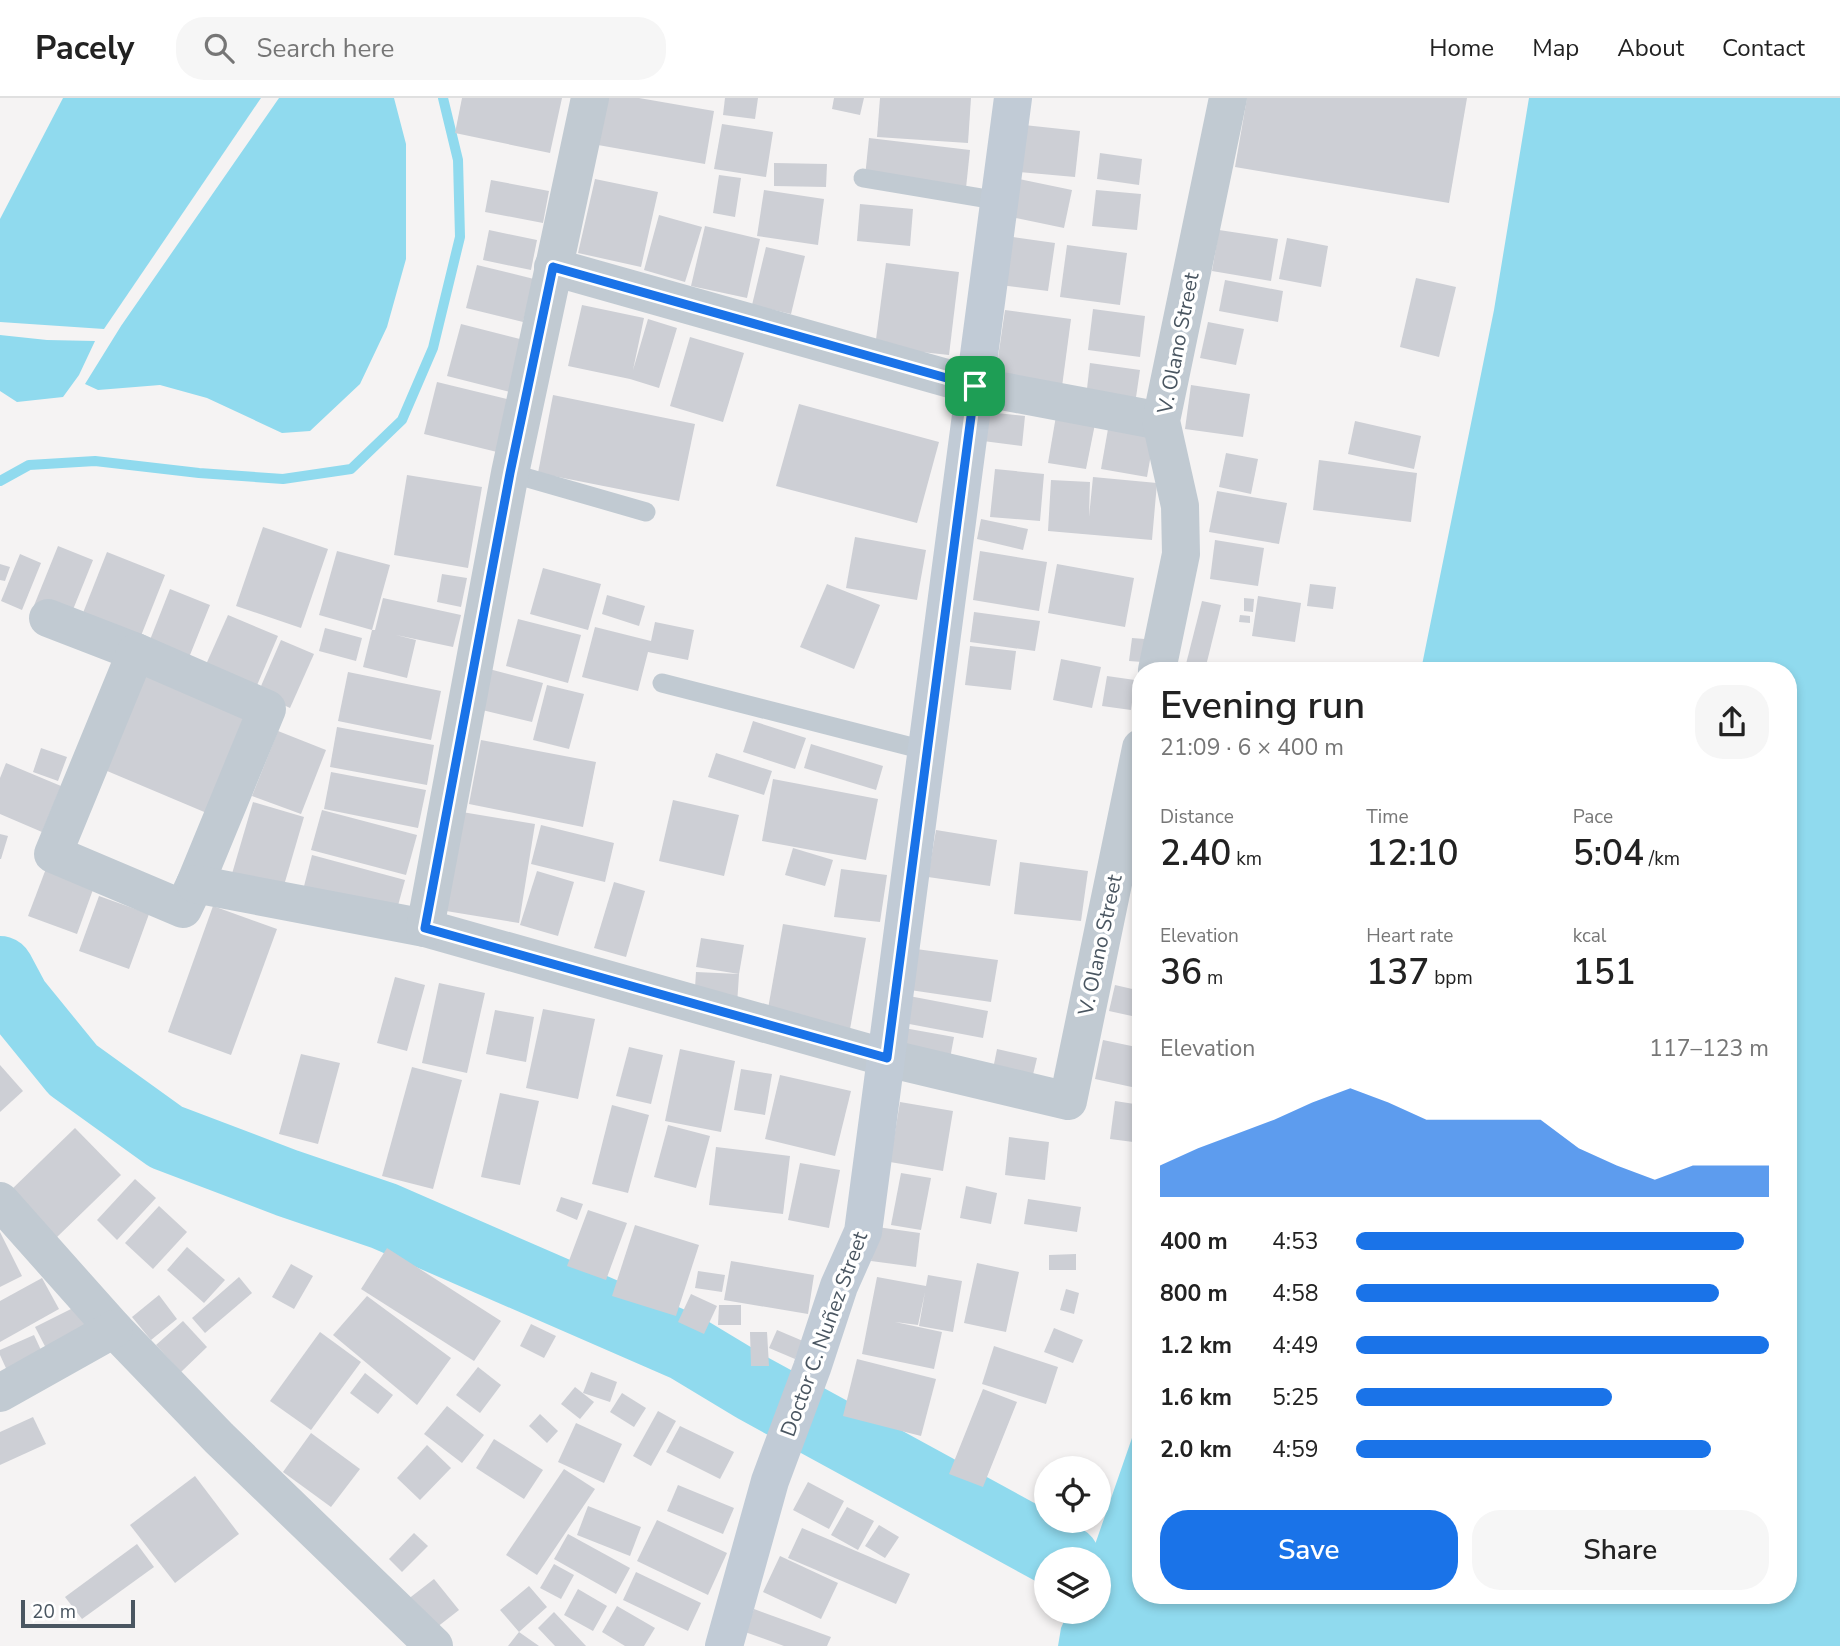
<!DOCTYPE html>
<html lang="en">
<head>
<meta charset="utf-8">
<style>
	body { margin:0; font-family:"Nunito Sans",sans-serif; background:#f6f6f6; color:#222; height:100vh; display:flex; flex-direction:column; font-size:26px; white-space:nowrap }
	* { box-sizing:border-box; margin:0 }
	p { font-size:23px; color:#767676 }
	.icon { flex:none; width:38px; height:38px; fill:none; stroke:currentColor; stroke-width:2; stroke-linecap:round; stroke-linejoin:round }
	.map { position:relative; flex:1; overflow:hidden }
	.details { position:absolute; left:1132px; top:564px; width:665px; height:942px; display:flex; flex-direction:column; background:#fff; border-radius:28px; box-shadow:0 4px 10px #0003 }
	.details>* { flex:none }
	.fabs { position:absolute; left:1034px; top:1358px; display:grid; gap:14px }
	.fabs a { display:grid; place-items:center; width:77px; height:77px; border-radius:50%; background:#fff; box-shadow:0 4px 10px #0003; font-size:35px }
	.scale { position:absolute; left:21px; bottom:18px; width:114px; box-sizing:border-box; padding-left:7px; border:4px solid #4a5661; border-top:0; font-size:19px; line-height:24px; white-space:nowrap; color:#4a5661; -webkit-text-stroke:5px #fff; paint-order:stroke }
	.pin { position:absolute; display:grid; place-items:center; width:60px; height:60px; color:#fff; margin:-30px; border-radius:14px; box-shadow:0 4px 10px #0006 }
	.round { display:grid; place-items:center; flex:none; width:74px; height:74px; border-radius:28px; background:#f6f6f6 }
	.head { display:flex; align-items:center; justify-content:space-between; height:119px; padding:0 28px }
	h1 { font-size:38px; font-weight:600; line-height:52px }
	.stats { display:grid; grid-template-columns:repeat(3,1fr); gap:10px; height:119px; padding:7px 28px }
	.stats div { display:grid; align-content:center }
	.stats b { font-size:35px; font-weight:600 }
	.stats small { font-size:19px; font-weight:400 }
	.stats p { font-size:19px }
	.chart { height:196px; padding:14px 28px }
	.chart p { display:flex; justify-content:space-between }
	.chart svg { width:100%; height:126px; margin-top:7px; fill:#1a73e8; opacity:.7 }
	.button { display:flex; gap:14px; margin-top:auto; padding:14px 28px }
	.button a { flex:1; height:80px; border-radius:28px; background:#1a73e8; color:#fff; font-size:28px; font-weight:600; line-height:80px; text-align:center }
	.button a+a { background:#f6f6f6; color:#222 }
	ul { padding:0 28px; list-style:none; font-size:23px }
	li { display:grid; grid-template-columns:112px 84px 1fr; align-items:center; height:52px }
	li i { height:18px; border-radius:9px; background:#1a73e8 }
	header { display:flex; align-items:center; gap:42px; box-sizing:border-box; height:98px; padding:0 35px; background:#fff; border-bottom:2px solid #e0e0e0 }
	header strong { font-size:33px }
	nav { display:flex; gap:38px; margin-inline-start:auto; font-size:24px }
	.search { width:490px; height:63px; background:#f6f6f6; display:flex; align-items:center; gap:18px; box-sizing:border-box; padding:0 24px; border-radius:28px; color:#767676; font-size:26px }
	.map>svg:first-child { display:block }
	.water { fill:#90daee }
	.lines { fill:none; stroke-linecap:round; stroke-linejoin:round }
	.stream { stroke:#90daee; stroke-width:10 }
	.river { stroke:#90daee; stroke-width:68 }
	.building { fill:#cdcfd5 }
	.service { stroke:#c1cad2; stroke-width:19 }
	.minor { stroke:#c1cad2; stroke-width:38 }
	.secondary { stroke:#c1cbd6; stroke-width:38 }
	.route-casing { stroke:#fff; stroke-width:14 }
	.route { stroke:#1a73e8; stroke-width:9 }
	.labels { text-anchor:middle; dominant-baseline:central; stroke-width:7; stroke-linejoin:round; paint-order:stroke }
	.street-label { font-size:21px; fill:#4a5661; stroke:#fff }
</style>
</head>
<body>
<header>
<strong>Pacely</strong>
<div class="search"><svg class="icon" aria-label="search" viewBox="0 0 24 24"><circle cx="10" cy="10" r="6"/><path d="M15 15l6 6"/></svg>Search here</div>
<nav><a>Home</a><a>Map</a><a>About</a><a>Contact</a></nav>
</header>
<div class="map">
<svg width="1840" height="1548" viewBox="0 0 1840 1548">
	<rect width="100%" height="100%" fill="#f5f3f3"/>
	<g class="water">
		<path d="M63 0H261L104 231 0 224V121Z"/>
		<path d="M279 0H394L406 46V161L387 229 360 286 310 333 282 335 207 300 160 287 98 292 85 286 121 228Z"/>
		<path d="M1529 0H1840V1548H1058L1061 1530 1068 1514H1099V1461H1090L1141 1314V1496H1788V572H1421L1494 212Z"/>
		<path d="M0 237 47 242 95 243 79 277 63 299 17 304 0 293Z"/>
	</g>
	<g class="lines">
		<path class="stream" d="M0 383 29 367 95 363 199 375 283 381 351 371 402 322 433 250 460 139 458 62 443 0"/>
		<path class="river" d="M0 872 16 902 73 972 166 1039 287 1085 384 1118 685 1249 753 1290 1066 1461"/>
	</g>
	<g class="building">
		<path d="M462 0H562L550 55 455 35Z"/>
		<path d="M607 0H639L714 13 705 66 598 47Z"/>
		<path d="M725 0H758L755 21 723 17Z"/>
		<path d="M834 0H864L860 17 832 11Z"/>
		<path d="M880 0H971L968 45 877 39Z"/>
		<path d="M1247 0H1467L1449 105 1235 69Z"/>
		<path d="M722 26 773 34 766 79 714 71Z"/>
		<path d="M1024 27 1080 33 1075 79 1019 74Z"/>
		<path d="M869 40 970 52 966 90 865 79Z"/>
		<path d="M1100 55 1142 61 1139 87 1097 81Z"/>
		<path d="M774 65 827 66 826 89 774 88Z"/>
		<path d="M719 77 741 80 735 119 713 115Z"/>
		<path d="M595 81 658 94 641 169 578 155Z"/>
		<path d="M1019 81 1072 92 1064 130 1011 119Z"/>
		<path d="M491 82 549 93 543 125 485 114Z"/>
		<path d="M764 92 824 101 818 147 757 138Z"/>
		<path d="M1096 92 1141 96 1137 132 1092 128Z"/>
		<path d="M860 106 913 111 910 148 857 143Z"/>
		<path d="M659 117 702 129 685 184 644 172Z"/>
		<path d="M705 128 760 141 747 200 691 188Z"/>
		<path d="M489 132 537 142 531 172 483 162Z"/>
		<path d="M1219 132 1278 141 1271 183 1212 173Z"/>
		<path d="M1006 138 1055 145 1048 193 1000 187Z"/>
		<path d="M1287 140 1328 148 1321 189 1279 181Z"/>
		<path d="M1067 147 1127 155 1120 207 1060 199Z"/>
		<path d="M766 149 805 158 791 216 752 207Z"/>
		<path d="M886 165 959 174 949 257 875 249Z"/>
		<path d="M477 167 534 181 523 224 466 210Z"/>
		<path d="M1416 180 1456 189 1439 259 1400 249Z"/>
		<path d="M1225 182 1283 193 1278 224 1219 213Z"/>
		<path d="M582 207 644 220 633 272 648 221 677 230 659 290 630 281 568 268Z"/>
		<path d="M1093 211 1145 218 1140 259 1088 252Z"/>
		<path d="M1005 212 1071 221 1061 296 994 287Z"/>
		<path d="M1208 224 1244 231 1236 267 1200 260Z"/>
		<path d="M461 226 528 243 514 295 447 278Z"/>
		<path d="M690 239 744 255 723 324 670 308Z"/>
		<path d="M1090 265 1140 272 1135 306 1086 299Z"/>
		<path d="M437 284 511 302 497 354 424 336Z"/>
		<path d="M1191 287 1250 296 1243 339 1185 331Z"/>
		<path d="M553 297 695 326 679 403 538 375Z"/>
		<path d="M799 306 939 344 917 425 776 388Z"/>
		<path d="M987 314 1025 318 1022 348 983 343Z"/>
		<path d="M1056 318 1095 326 1086 371 1048 365Z"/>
		<path d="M1355 323 1421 338 1414 371 1348 356Z"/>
		<path d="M1108 331 1154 339 1147 379 1101 371Z"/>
		<path d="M1226 355 1258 361 1251 396 1219 389Z"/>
		<path d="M1319 362 1417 375 1411 424 1313 412Z"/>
		<path d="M995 371 1044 376 1040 423 990 419Z"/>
		<path d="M407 377 482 389 468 470 394 457Z"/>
		<path d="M1093 379 1157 385 1152 442 1048 433 1051 382 1090 384 1089 419Z"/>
		<path d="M1217 393 1287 405 1279 446 1209 434Z"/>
		<path d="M981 421 1028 431 1023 452 977 441Z"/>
		<path d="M263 429 328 451 301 530 236 508Z"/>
		<path d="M855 439 926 452 917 502 846 490Z"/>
		<path d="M1215 442 1264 450 1258 488 1210 481Z"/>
		<path d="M58 448 93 462 68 524 33 510Z"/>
		<path d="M337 453 390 467 372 532 319 517Z"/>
		<path d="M980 453 1047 464 1039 513 973 502Z"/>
		<path d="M107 454 165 477 137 548 79 525Z"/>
		<path d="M20 456 41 465 22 512 1 503Z"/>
		<path d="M0 466 10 469 5 483 0 482Z"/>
		<path d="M1057 466 1134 480 1125 529 1048 515Z"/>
		<path d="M543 470 601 486 588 532 530 516Z"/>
		<path d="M442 476 467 480 461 509 437 504Z"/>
		<path d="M827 486 880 507 854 571 800 549Z"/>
		<path d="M1310 486 1336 489 1333 511 1307 508Z"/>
		<path d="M170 491 210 507 186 567 146 552Z"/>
		<path d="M607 497 645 508 639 528 602 516Z"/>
		<path d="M1258 498 1301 505 1295 544 1252 538Z"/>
		<path d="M383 500 461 517 453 549 396 537 416 542 407 580 363 569 372 532H375Z"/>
		<path d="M1244 500 1254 501 1253 514 1244 513Z"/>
		<path d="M1202 503 1221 507 1205 572 1186 566Z"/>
		<path d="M974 514 1040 523 1035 553 970 544Z"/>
		<path d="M228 517 278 538 255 592 204 571Z"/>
		<path d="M1240 517 1250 518V525L1239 524Z"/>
		<path d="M518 521 581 537 568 585 506 568Z"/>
		<path d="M655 524 694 532 688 562 648 554 638 593 582 579 595 529 651 543Z"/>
		<path d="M325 530 362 540 356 563 319 553Z"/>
		<path d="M1132 540 1145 541 1142 564 1129 563Z"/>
		<path d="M281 542 314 556 290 610 258 595Z"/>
		<path d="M970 548 1016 553 1011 592 965 587Z"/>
		<path d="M1061 561 1101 569 1092 610 1053 602Z"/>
		<path d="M141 571 250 616 209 716 100 670Z"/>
		<path d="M489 571 543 585 532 624 478 611Z"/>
		<path d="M348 574 441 593 431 642 338 623Z"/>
		<path d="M1107 578 1135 582 1131 612 1102 608Z"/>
		<path d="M547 587 584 596 569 651 533 642Z"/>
		<path d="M753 623 806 640 795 671 743 654Z"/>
		<path d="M337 629 434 647 427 687 330 669Z"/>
		<path d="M278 633 326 652 301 716 252 698Z"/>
		<path d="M481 642 596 664 583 729 469 706Z"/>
		<path d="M811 646 883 668 876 692 804 670Z"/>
		<path d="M41 650 67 659 58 683 33 674Z"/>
		<path d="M716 655 772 673 764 697 708 679Z"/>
		<path d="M6 665 61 688 42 734 0 716V680Z"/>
		<path d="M331 674 426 692 418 730 324 711Z"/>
		<path d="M773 681 878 701 866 762 762 743Z"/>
		<path d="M673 702 739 717 724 778 659 763Z"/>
		<path d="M253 704 304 719 280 801 229 786Z"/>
		<path d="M322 712 417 737 406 777 311 752Z"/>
		<path d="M462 714 535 726 519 825 446 813Z"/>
		<path d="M541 727 614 745 605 784 531 766Z"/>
		<path d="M936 732 997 742 990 788 928 779Z"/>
		<path d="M0 736 8 738 1 761H0Z"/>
		<path d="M793 750 833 762 825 788 785 777Z"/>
		<path d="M312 757 405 782 394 822 302 796Z"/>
		<path d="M1020 764 1088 773 1081 823 1014 816Z"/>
		<path d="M47 768 95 786 77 836 28 818Z"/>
		<path d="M841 771 887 777 880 824 834 819Z"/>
		<path d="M537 773 574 784 558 838 520 827Z"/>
		<path d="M614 784 645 793 626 859 594 850Z"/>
		<path d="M99 798 149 816 129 871 79 853Z"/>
		<path d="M213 808 277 831 231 957 168 934Z"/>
		<path d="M783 826 866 840 849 937 766 922Z"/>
		<path d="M701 840 744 847 739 876 696 869Z"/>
		<path d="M916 851 998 862 991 904 910 892Z"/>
		<path d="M696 874 739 876 737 907 694 905Z"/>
		<path d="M395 879 425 887 407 953 377 945Z"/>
		<path d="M439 885 485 895 467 975 422 965Z"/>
		<path d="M1115 887 1141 893V920L1109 913Z"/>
		<path d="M909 898 988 913 983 940 904 925Z"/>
		<path d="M543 911 595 921 578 1001 526 990Z"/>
		<path d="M495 912 534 919 526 964 486 956Z"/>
		<path d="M904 930 954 939 949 966 899 956Z"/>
		<path d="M1103 942 1141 950V991L1095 981Z"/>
		<path d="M629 949 663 957 651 1006 616 998Z"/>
		<path d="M680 951 735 963 721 1034 665 1023Z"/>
		<path d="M997 951 1037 960 1031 985 992 976Z"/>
		<path d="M301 956 340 965 318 1046 279 1036Z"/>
		<path d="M0 967 23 993 0 1014Z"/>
		<path d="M412 969 462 982 433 1091 382 1078Z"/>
		<path d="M741 971 772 976 765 1017 734 1012Z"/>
		<path d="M780 977 851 993 835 1058 765 1041Z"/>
		<path d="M500 995 539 1003 520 1087 481 1079Z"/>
		<path d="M1115 1003 1141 1007V1045L1110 1041Z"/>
		<path d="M900 1004 953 1013 943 1073 890 1064Z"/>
		<path d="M612 1007 649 1017 628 1095 592 1086Z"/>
		<path d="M668 1027 710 1038 696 1090 654 1079Z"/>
		<path d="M75 1030 121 1077 56 1140 10 1093Z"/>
		<path d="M1009 1039 1049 1044 1045 1082 1005 1077Z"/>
		<path d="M716 1049 790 1058 783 1116 709 1107Z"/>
		<path d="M800 1065 840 1072 829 1130 788 1122Z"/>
		<path d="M901 1075 931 1080 921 1132 891 1127Z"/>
		<path d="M135 1081 156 1100 117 1142 97 1122Z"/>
		<path d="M966 1088 997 1095 991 1126 960 1120Z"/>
		<path d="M561 1099 583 1106 577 1122 556 1113Z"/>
		<path d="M1028 1101 1081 1109 1077 1134 1024 1126Z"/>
		<path d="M159 1108 187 1134 153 1171 125 1145Z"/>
		<path d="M588 1112 627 1125 606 1182 567 1168Z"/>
		<path d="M635 1127 699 1147 676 1218 612 1198Z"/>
		<path d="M877 1129 920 1135 916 1169 871 1163Z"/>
		<path d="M0 1134 22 1178 0 1189Z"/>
		<path d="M187 1149 225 1182 204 1205 167 1172Z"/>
		<path d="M387 1150 501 1223 474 1263 361 1191Z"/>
		<path d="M1076 1156V1172H1049V1157Z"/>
		<path d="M731 1163 814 1177 808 1216 724 1202Z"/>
		<path d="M977 1165 1019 1174 1006 1234 964 1225Z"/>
		<path d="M291 1166 313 1178 294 1211 272 1199Z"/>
		<path d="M698 1173 725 1177 722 1194 695 1190Z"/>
		<path d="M928 1177 962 1183 953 1234 919 1228 925 1194 918 1227 895 1224 942 1234 934 1271 862 1256 877 1179 926 1188Z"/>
		<path d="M239 1179 252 1195 205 1235 192 1220Z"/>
		<path d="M42 1180 59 1211 0 1244V1203Z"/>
		<path d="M1066 1191 1079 1195 1074 1216 1060 1212Z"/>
		<path d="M691 1196 717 1208 704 1236 678 1224Z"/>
		<path d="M159 1197 177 1221 151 1242 132 1219Z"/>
		<path d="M367 1198 451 1260 417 1307 333 1237Z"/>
		<path d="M81 1206 93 1231 48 1254 35 1229Z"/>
		<path d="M719 1207H741V1227H718Z"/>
		<path d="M183 1223 207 1249 181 1274 156 1247Z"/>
		<path d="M531 1226 556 1238 544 1260 520 1248Z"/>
		<path d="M1054 1230 1083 1242 1073 1265 1044 1254Z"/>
		<path d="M777 1232 803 1243 795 1261 769 1250Z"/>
		<path d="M320 1234 361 1264 311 1332 270 1303Z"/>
		<path d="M750 1234H767L769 1268H751Z"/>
		<path d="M34 1237 46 1263 10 1279 0 1257V1252Z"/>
		<path d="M994 1248 1058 1269 1046 1306 982 1286Z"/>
		<path d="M857 1261 936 1281 921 1338 843 1318Z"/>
		<path d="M478 1269 501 1287 480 1315 456 1297Z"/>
		<path d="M591 1274 617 1284 610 1304 583 1295Z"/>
		<path d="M365 1275 393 1297 378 1316 350 1295Z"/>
		<path d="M575 1289 594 1304 580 1321 561 1306Z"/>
		<path d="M983 1291 1017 1304 983 1389 949 1376Z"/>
		<path d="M622 1295 646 1310 634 1329 610 1314Z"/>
		<path d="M447 1308 484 1337 462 1365 424 1336Z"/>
		<path d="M658 1313 676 1323 651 1368 633 1358Z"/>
		<path d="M540 1316 558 1333 547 1345 529 1328Z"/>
		<path d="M33 1319 46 1346 0 1367V1334Z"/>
		<path d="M576 1325 622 1346 604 1385 558 1364Z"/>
		<path d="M680 1328 734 1354 720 1381 666 1354Z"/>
		<path d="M311 1335 360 1371 331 1409 283 1374Z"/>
		<path d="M494 1341 543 1372 524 1401 476 1370Z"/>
		<path d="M427 1347 451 1370 420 1402 397 1380Z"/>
		<path d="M564 1371 595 1391 537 1477 506 1457Z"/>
		<path d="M195 1378 239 1436 175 1485 130 1427Z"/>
		<path d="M808 1384 844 1403 829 1431 793 1412Z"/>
		<path d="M678 1387 734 1410 723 1436 667 1413Z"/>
		<path d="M588 1408 641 1429 630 1458 577 1437Z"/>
		<path d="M847 1409 874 1423 858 1452 831 1437Z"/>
		<path d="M657 1422 727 1455 708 1497 637 1463Z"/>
		<path d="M879 1427 899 1439 885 1460 865 1448Z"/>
		<path d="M802 1430 910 1476 896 1506 788 1460Z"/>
		<path d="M414 1435 428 1448 402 1474 389 1461Z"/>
		<path d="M568 1436 630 1470 616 1496 554 1461Z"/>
		<path d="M137 1446 154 1469 82 1521 65 1499Z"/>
		<path d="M780 1458 838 1485 821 1521 763 1494Z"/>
		<path d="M554 1466 574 1477 561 1501 540 1490Z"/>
		<path d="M636 1474 701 1505 688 1533 623 1502Z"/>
		<path d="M434 1481 459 1512 432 1533 407 1502Z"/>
		<path d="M529 1488 547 1509 519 1534 539 1548H508L519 1534 500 1512Z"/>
		<path d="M578 1491 607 1508 593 1533 564 1517Z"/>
		<path d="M617 1508 655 1530 644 1548H625L602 1534Z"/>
		<path d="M754 1511 831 1539 827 1548H784L745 1534Z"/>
		<path d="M554 1514 586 1548H555L538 1530Z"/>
	</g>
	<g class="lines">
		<g class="service">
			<path d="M863 80 1000 103"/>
			<path d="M510 375 646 414"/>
			<path d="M662 585 928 653"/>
		</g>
		<g class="minor">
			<path d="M553 169 975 288 1161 323"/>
			<path d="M48 520 136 554"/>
			<path d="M136 554 267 611 195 786 183 811 53 756Z"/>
			<path d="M1157 572 1181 456 1180 408 1161 323 1228 0"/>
			<path d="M195 786 425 830 887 960 1068 1003 1141 650"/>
			<path d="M425 830 510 375 590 0"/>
			<path d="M0 1103 114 1231 219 1340 434 1548"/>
			<path d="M0 1295 114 1231"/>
		</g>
		<path class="secondary" d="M724 1548 770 1383 812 1270 839 1188 863 1134 1013 0"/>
	</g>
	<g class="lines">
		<g class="route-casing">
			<path id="route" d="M553 169 975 288 887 960 425 830 510 375Z"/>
		</g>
		<use href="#route" class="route"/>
	</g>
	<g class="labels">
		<g class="street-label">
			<text transform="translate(1178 245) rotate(-79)">V. Olano Street</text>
			<text transform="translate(1100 847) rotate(-78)">V. Olano Street</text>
			<text transform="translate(824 1236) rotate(-70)">Doctor C. Nuñez Street</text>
		</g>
	</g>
</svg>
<div class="fabs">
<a><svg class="icon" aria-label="locate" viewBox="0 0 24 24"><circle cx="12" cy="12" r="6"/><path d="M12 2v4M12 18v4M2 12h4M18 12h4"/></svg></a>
<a><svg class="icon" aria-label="layers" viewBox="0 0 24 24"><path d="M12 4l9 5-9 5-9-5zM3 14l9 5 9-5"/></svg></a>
</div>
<div class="scale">20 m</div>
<div class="pin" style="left:975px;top:288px;background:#1e9e55"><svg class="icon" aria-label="arrive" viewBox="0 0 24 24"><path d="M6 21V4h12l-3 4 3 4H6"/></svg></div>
<section class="details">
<div class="head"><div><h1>Evening run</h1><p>21:09 · 6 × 400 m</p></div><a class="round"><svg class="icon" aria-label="share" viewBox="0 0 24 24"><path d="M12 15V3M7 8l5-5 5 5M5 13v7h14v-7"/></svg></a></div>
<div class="stats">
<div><p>Distance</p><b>2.40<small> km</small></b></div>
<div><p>Time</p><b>12:10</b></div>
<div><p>Pace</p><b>5:04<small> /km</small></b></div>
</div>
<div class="stats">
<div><p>Elevation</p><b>36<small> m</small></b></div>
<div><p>Heart rate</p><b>137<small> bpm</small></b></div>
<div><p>kcal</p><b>151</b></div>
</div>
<div class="chart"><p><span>Elevation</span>117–123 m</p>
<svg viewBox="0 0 160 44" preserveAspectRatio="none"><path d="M0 44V33L10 27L20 22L30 17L40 11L50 6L60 11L70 17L80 17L90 17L100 17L110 27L120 33L130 38L140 33L150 33L160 33V44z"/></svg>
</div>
<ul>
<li><b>400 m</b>4:53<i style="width:94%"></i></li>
<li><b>800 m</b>4:58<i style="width:88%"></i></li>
<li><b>1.2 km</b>4:49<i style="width:100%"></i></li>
<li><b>1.6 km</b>5:25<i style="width:62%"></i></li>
<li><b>2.0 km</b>4:59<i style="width:86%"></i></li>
</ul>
<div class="button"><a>Save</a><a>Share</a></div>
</section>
</div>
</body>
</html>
